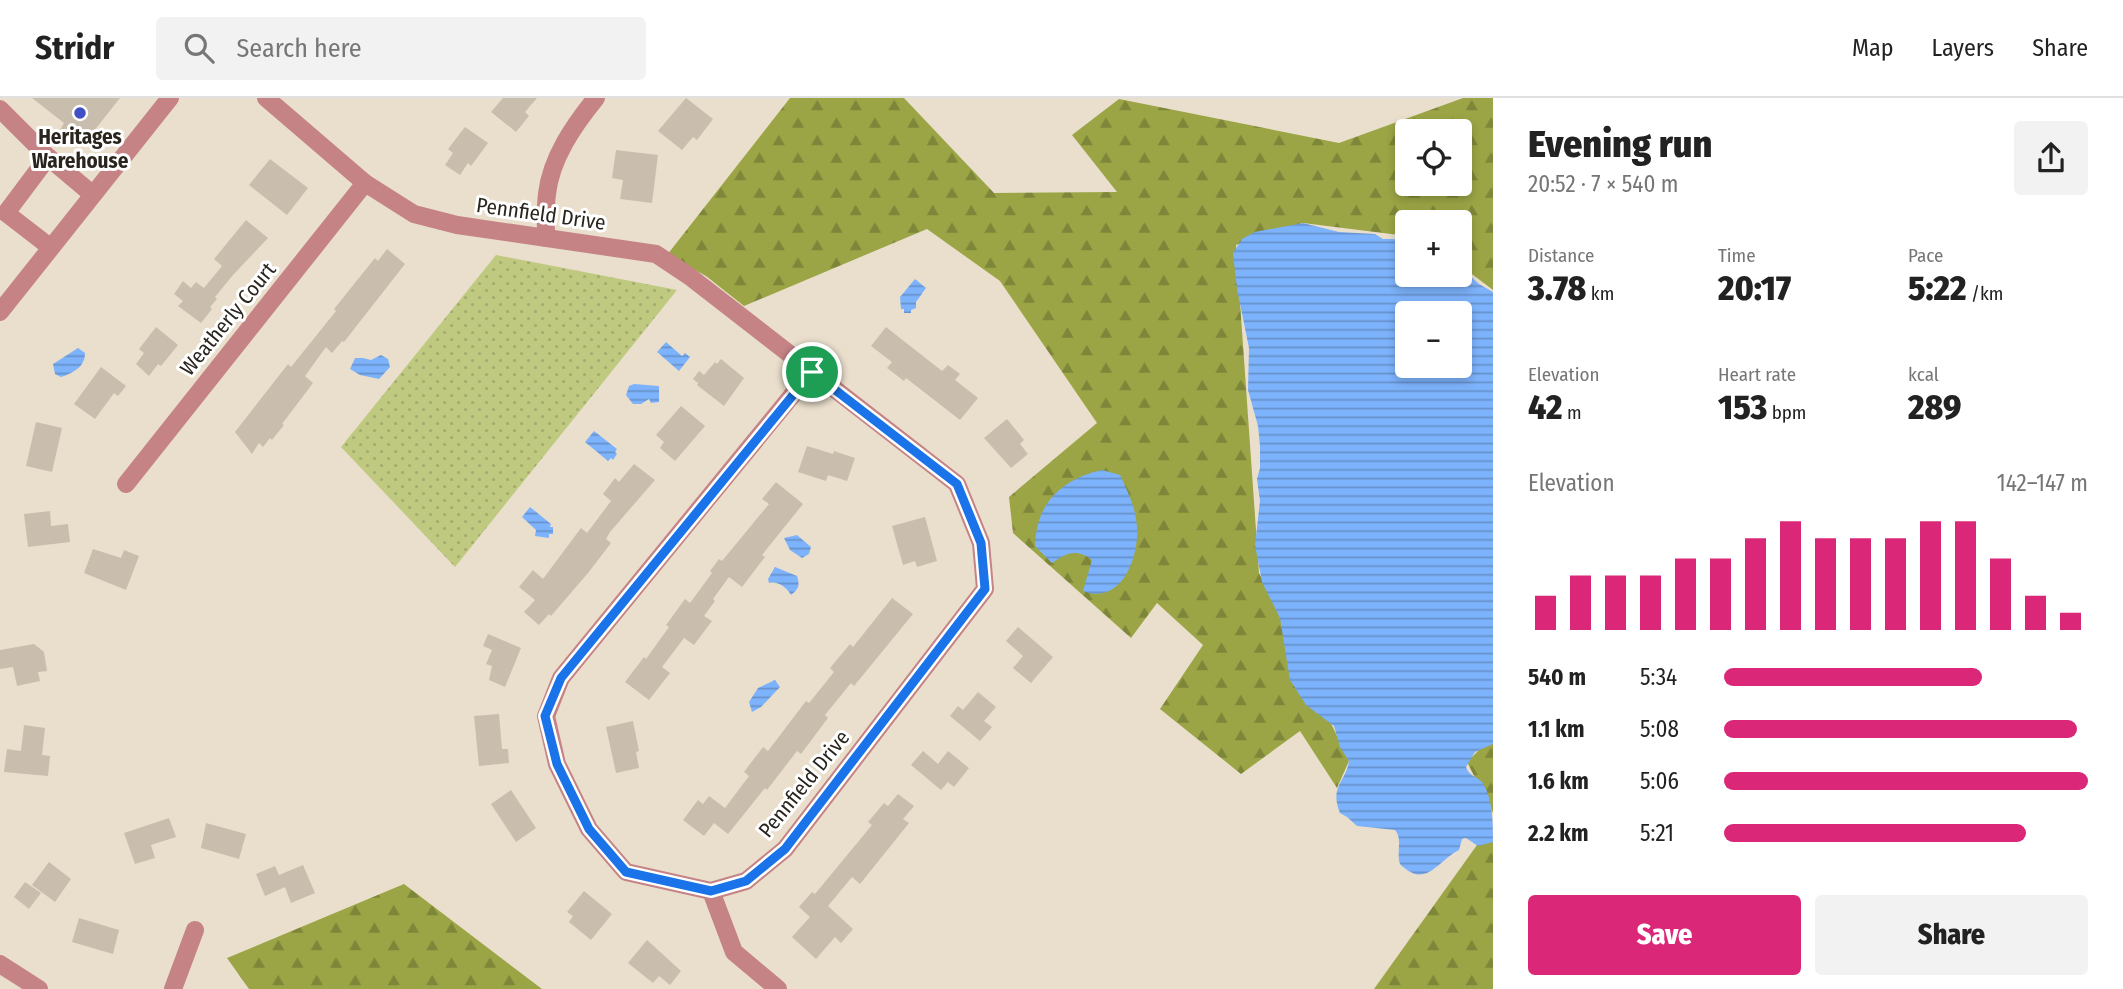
<!DOCTYPE html>
<html lang="en">
<head>
<meta charset="utf-8">
<style>
	body { margin:0; font-family:"Fira Sans Condensed",sans-serif; background:#f2f2f2; color:#222; height:100vh; display:flex; flex-direction:column; font-size:26px; white-space:nowrap }
	* { box-sizing:border-box; margin:0 }
	p { font-size:23px; color:#767676 }
	.icon { flex:none; width:38px; height:38px; fill:none; stroke:currentColor; stroke-width:2; stroke-linecap:round; stroke-linejoin:round }
	.map { position:relative; flex:1; overflow:hidden }
	.side { display:flex; flex-direction:column; background:#fff; width:630px }
	.side>* { flex:none }
	.fabs { position:absolute; left:1395px; top:21px; display:grid; gap:14px }
	.fabs a { display:grid; place-items:center; width:77px; height:77px; border-radius:7px; background:#fff; box-shadow:0 4px 10px #0003; font-size:35px }
	.pin { position:absolute; display:grid; place-items:center; width:60px; height:60px; color:#fff; margin:-30px; border:4px solid #fff; border-radius:50%; box-shadow:0 2px 7px #0007 }
	.round { display:grid; place-items:center; flex:none; width:74px; height:74px; border-radius:7px; background:#f2f2f2 }
	.overview { display:flex; align-items:center; justify-content:space-between; height:119px; padding:0 35px }
	h1 { font-size:38px; font-weight:800; line-height:52px }
	.metrics { display:grid; grid-template-columns:repeat(3,1fr); gap:10px; height:119px; padding:7px 35px }
	.metrics div { display:grid; align-content:center }
	.metrics b { font-size:35px; font-weight:800 }
	.metrics small { font-size:19px; font-weight:400 }
	.metrics p { font-size:19px }
	.chart { height:196px; padding:14px 35px }
	.chart p { display:flex; justify-content:space-between }
	.chart svg { width:100%; height:126px; margin-top:7px; stroke:#db2777; stroke-width:6 }
	.button { display:flex; gap:14px; margin-top:auto; padding:14px 35px }
	.button a { flex:1; height:80px; border-radius:7px; background:#db2777; color:#fff; font-size:28px; font-weight:800; line-height:80px; text-align:center }
	.button a+a { background:#f2f2f2; color:#222 }
	ul { padding:0 35px; list-style:none; font-size:23px }
	li { display:grid; grid-template-columns:112px 84px 1fr; align-items:center; height:52px }
	li i { height:18px; border-radius:9px; background:#db2777 }
	header { display:flex; align-items:center; gap:42px; box-sizing:border-box; height:98px; padding:0 35px; background:#fff; border-bottom:2px solid #e0e0e0 }
	header strong { font-size:33px }
	nav { display:flex; gap:38px; margin-inline-start:auto; font-size:24px }
	.search { width:490px; height:63px; background:#f2f2f2; display:flex; align-items:center; gap:18px; box-sizing:border-box; padding:0 24px; border-radius:7px; color:#767676; font-size:26px }
	main { display:flex; flex:1; min-height:0 }
	.map>svg:first-child { display:block }
	.forest { fill:url(#forest-firs); fill-rule:evenodd }
	.park { fill:url(#park-dots) }
	.water { fill:url(#water-rules); fill-rule:evenodd }
	.building { fill:#c9bead }
	.lines { fill:none; stroke-linecap:round; stroke-linejoin:round }
	.minor { stroke:#c58385; stroke-width:18 }
	.route-casing { stroke:#fff; stroke-width:14 }
	.route { stroke:#1a73e8; stroke-width:9 }
	.poi-dot { fill:#404fc3; stroke:#fff; stroke-width:2.5 }
	.labels { text-anchor:middle; dominant-baseline:central; stroke-width:6; stroke-linejoin:round; paint-order:stroke }
	.poi-label { font-size:21px; font-weight:bold; fill:#29251e; stroke:#fff }
	.street-label { font-size:21px; fill:#29251e; stroke:#fff }
</style>
</head>
<body>
<header>
<strong>Stridr</strong>
<div class="search"><svg class="icon" aria-label="search" viewBox="0 0 24 24"><circle cx="10" cy="10" r="6"/><path d="M15 15l6 6"/></svg>Search here</div>
<nav><a>Map</a><a>Layers</a><a>Share</a></nav>
</header>
<main>
<div class="map">
<svg width="1493" height="891" viewBox="0 0 1493 891">
	<defs>
		<pattern id="forest-firs" width="22" height="20" patternUnits="userSpaceOnUse" patternTransform="scale(1.75)"><rect width="22" height="20" fill="#9ba545"/><path d="M5 1l3.5 6h-7zM16 11l3.5 6h-7z" fill="#7e8639"/></pattern>
		<pattern id="park-dots" width="8" height="8" patternUnits="userSpaceOnUse" patternTransform="scale(1.75)"><rect width="8" height="8" fill="#bfc980"/><path d="M2 2h.1M6 6h.1" fill="none" stroke="#a4ac6e" stroke-width="1.8" stroke-linecap="round"/></pattern>
		<pattern id="water-rules" width="6" height="5" patternUnits="userSpaceOnUse" patternTransform="scale(1.75)"><rect width="6" height="5" fill="#7db3fc"/><path d="M0 2.5h6" fill="none" stroke="#6691cb"/></pattern>
	</defs>
	<rect width="100%" height="100%" fill="#eadfcc"/>
	<g class="forest">
		<path d="M790 0H904L994 95 1117 94 1072 37 1119 1 1339 45 1463 0H1493V192L1460 167V124H1407V138L1303 125 1236 147 1259 475 1349 663 1337 690 1300 633 1241 676 1160 611 1203 547 1157 505 1131 540 1013 435 1009 399 1097 325 1000 183 927 131 744 208 706 178 667 157ZM1407 33H1460V86H1407Z"/>
		<path d="M1493 638V715L1467 664Z"/>
		<path d="M1493 743V891H1374L1477 747Z"/>
		<path d="M404 786 542 891H249L227 860Z"/>
	</g>
	<path class="park" d="M496 157 677 192 455 469 341 349Z"/>
	<g class="water">
		<path d="M1303 125 1339 134 1375 136 1383 141H1394L1407 145V177H1460V169L1479 186 1493 194V646L1475 654 1466 669C1469 678 1476 678 1482 684 1493 700 1493 725 1493 744L1478 748 1466 740 1462 741 1459 752C1437 763 1426 792 1400 766 1396 755 1403 741 1395 732L1357 728 1347 719 1340 715C1329 688 1346 684 1349 663L1340 649 1334 628 1306 607 1290 582 1280 520 1262 484 1255 447 1260 403 1257 381 1260 370V348L1258 328 1248 292 1249 250 1237 191 1233 155 1242 141 1255 134ZM1407 215H1460V268H1407Z"/>
		<path d="M915 181 926 190 916 204V210L911 212V215H904V211H901L900 199Z"/>
		<path d="M666 244 682 258 685 255 690 259 679 273 657 254Z"/>
		<path d="M78 250 85 255C85 269 73 275 61 279L55 276 53 266Z"/>
		<path d="M381 257 388 261 390 269 379 281 360 277 350 271 355 260H363L371 262Z"/>
		<path d="M634 286 659 288V304L651 305 649 301 641 306H633L626 297 629 288Z"/>
		<path d="M594 333 617 351 615 354 617 356 613 362 611 360 608 363 585 344Z"/>
		<path d="M1102 372 1120 377C1128 394 1136 410 1137 430 1139 460 1121 508 1083 493L1092 462C1077 450 1066 455 1052 465L1035 448C1036 405 1062 381 1102 372Z"/>
		<path d="M530 409 551 426 550 429H553V436H549V440L535 438 536 432 522 419Z"/>
		<path d="M797 437 811 449 809 456 802 460 790 452 784 440Z"/>
		<path d="M775 469 797 478C800 487 799 491 791 497 786 489 778 483 769 485L768 481Z"/>
		<path d="M775 582 780 589 761 609 752 614 749 604 758 590Z"/>
	</g>
	<g class="building">
		<path d="M32 0H120L82 48 60 32 64 25Z"/>
		<path d="M503 0H537L525 14 529 18 516 34 491 14Z"/>
		<path d="M686 0 713 21 697 42 693 39 682 52 658 33Z"/>
		<path d="M465 29 488 45 471 68 468 65 460 77 445 67 453 55 448 51Z"/>
		<path d="M616 52 658 57 652 105 620 101 623 82 612 80Z"/>
		<path d="M270 61 308 90 287 117 249 87Z"/>
		<path d="M246 122 268 140 233 177 215 199 217 201 210 209 212 211 201 225 178 208 183 203 174 196 183 183 191 190 196 184 204 190 222 168 214 161Z"/>
		<path d="M387 151 405 166 344 244 342 243 332 255 326 249 305 278 313 285 282 326 284 327 272 342 270 340 263 349 259 345 252 356 235 334 288 266 291 269 336 213 334 211 375 160 378 163Z"/>
		<path d="M156 229 178 247 161 268 158 266 149 278 136 266 144 255 139 251Z"/>
		<path d="M886 229 942 273 948 267 960 276 955 282 978 300 960 322 906 280 904 283 887 270 892 264 871 248Z"/>
		<path d="M721 261 744 280 724 308 697 287 698 285 693 281 699 273 704 277 715 264 717 266Z"/>
		<path d="M101 269 126 288 118 298 114 295 95 321 74 306Z"/>
		<path d="M681 308 705 328 675 363 660 350 664 344 656 337Z"/>
		<path d="M1007 321 1024 342 1020 346 1028 356 1011 370 984 340Z"/>
		<path d="M36 324 62 330 52 374 26 368Z"/>
		<path d="M807 348 833 356 834 353 855 360 847 383 828 377 826 383 798 374Z"/>
		<path d="M634 366 655 382 610 434 606 441 611 445 588 475 551 518 549 516 539 527 524 514 535 502 519 489 533 472 543 481 581 430 587 435 611 403 603 396 615 380 619 384Z"/>
		<path d="M776 384 803 406 762 457 765 459 742 489 729 479 713 501 715 503 704 518 712 523 694 547 684 540 662 569 670 575 649 602 625 584 644 559 646 561 669 529 666 527 685 501 690 505 712 475 710 473 719 461 722 463 769 406 762 401Z"/>
		<path d="M50 413 51 428 68 426 70 444 28 449 24 416Z"/>
		<path d="M925 419 937 463 917 469 915 463 903 467 892 428Z"/>
		<path d="M93 451 121 460 124 452 139 458 126 492 84 475Z"/>
		<path d="M892 500 913 516 854 588 851 585 825 617 828 620 801 656 797 653 767 692 765 690 728 736 714 725 704 738 683 722 698 702 703 706 709 698 725 710 749 678 744 674 763 649 768 653 806 603 809 605 834 574 830 570 850 546 853 549Z"/>
		<path d="M1018 529 1053 559 1031 585 1013 570 1023 558 1006 543Z"/>
		<path d="M488 536 521 550 505 589 489 582 492 568 486 566 492 552 483 548Z"/>
		<path d="M34 546 44 554 47 573 38 574 40 583 17 588 13 569 0 571V552Z"/>
		<path d="M978 594 996 609 984 623 992 629 980 643 950 618 958 608 963 612Z"/>
		<path d="M499 616 502 651H508L509 665 479 668 474 618Z"/>
		<path d="M633 623 639 653 636 654 639 670 616 675 606 629Z"/>
		<path d="M24 627 45 630 42 657 50 658 48 678 4 674 7 651 21 653Z"/>
		<path d="M923 653 938 666 948 653 969 670 954 689 948 684 941 692 911 667Z"/>
		<path d="M511 692 536 730 516 744 491 706Z"/>
		<path d="M898 696 914 708 903 721 909 725 860 786 852 779 828 808 853 831 841 845 835 839 816 861 792 839 810 819 799 809 812 794 815 796 872 727 868 724 884 705 888 708Z"/>
		<path d="M169 720 176 739 151 747 155 760 135 766 124 735Z"/>
		<path d="M206 725 246 736 239 761 201 750Z"/>
		<path d="M49 764 71 781 55 804 32 787Z"/>
		<path d="M303 767 315 795 291 805 285 789 265 798 256 776 275 768 279 777Z"/>
		<path d="M25 784 41 795 29 811 14 799Z"/>
		<path d="M584 793 612 816 591 842 569 824 573 818 567 814Z"/>
		<path d="M79 820 119 832 113 856 72 844Z"/>
		<path d="M647 842 681 873 670 887 659 878 653 885 628 865Z"/>
	</g>
	<g class="lines">
		<g class="minor">
			<path d="M266 0 365 85 414 116 457 127 656 156 689 178 957 386 981 445 985 491 785 751 746 783 711 793 626 774 589 731 557 666 546 618 561 580 812 273"/>
			<path d="M0 11 48 59 6 115 50 149"/>
			<path d="M48 59 92 96"/>
			<path d="M546 140C546 126 545 111 547 96 551 60 574 27 596 0"/>
			<path d="M0 214 170 0"/>
			<path d="M126 386 365 85"/>
			<path d="M711 793 734 854 778 891"/>
			<path d="M0 866 39 891"/>
			<path d="M173 891 195 832"/>
		</g>
	</g>
	<g class="lines">
		<g class="route-casing">
			<path id="route" d="M812 274 957 386 981 445 985 491 785 751 746 783 711 793 626 774 589 731 557 666 545 618 561 580Z"/>
		</g>
		<use href="#route" class="route"/>
	</g>
	<circle class="poi-dot" cx="80" cy="15" r="7"/>
	<g class="labels">
		<g class="poi-label">
			<text x="80" y="39">Heritages<tspan x="80" dy="24">Warehouse</tspan></text>
		</g>
		<g class="street-label">
			<text transform="translate(541 116) rotate(8)">Pennfield Drive</text>
			<text transform="translate(228 221) rotate(-51)">Weatherly Court</text>
			<text transform="translate(804 686) rotate(-51)">Pennfield Drive</text>
		</g>
	</g>
</svg>
<div class="fabs">
<a><svg class="icon" aria-label="locate" viewBox="0 0 24 24"><circle cx="12" cy="12" r="6"/><path d="M12 2v4M12 18v4M2 12h4M18 12h4"/></svg></a>
<a>+</a>
<a>−</a>
</div>
<div class="pin" style="left:812px;top:274px;background:#1e9e55"><svg class="icon" aria-label="arrive" viewBox="0 0 24 24"><path d="M6 21V4h12l-3 4 3 4H6"/></svg></div>
</div>
<section class="side">
<div class="overview"><div><h1>Evening run</h1><p>20:52 · 7 × 540 m</p></div><a class="round"><svg class="icon" aria-label="share" viewBox="0 0 24 24"><path d="M12 15V3M7 8l5-5 5 5M5 13v7h14v-7"/></svg></a></div>
<div class="metrics">
<div><p>Distance</p><b>3.78<small> km</small></b></div>
<div><p>Time</p><b>20:17</b></div>
<div><p>Pace</p><b>5:22<small> /km</small></b></div>
</div>
<div class="metrics">
<div><p>Elevation</p><b>42<small> m</small></b></div>
<div><p>Heart rate</p><b>153<small> bpm</small></b></div>
<div><p>kcal</p><b>289</b></div>
</div>
<div class="chart"><p><span>Elevation</span>142–147 m</p>
<svg viewBox="0 0 160 44" preserveAspectRatio="none"><path d="M5 44V32M15 44V25M25 44V25M35 44V25M45 44V19M55 44V19M65 44V12M75 44V6M85 44V12M95 44V12M105 44V12M115 44V6M125 44V6M135 44V19M145 44V32M155 44V38"/></svg>
</div>
<ul>
<li><b>540 m</b>5:34<i style="width:71%"></i></li>
<li><b>1.1 km</b>5:08<i style="width:97%"></i></li>
<li><b>1.6 km</b>5:06<i style="width:100%"></i></li>
<li><b>2.2 km</b>5:21<i style="width:83%"></i></li>
</ul>
<div class="button"><a>Save</a><a>Share</a></div>
</section>
</main>
</body>
</html>
